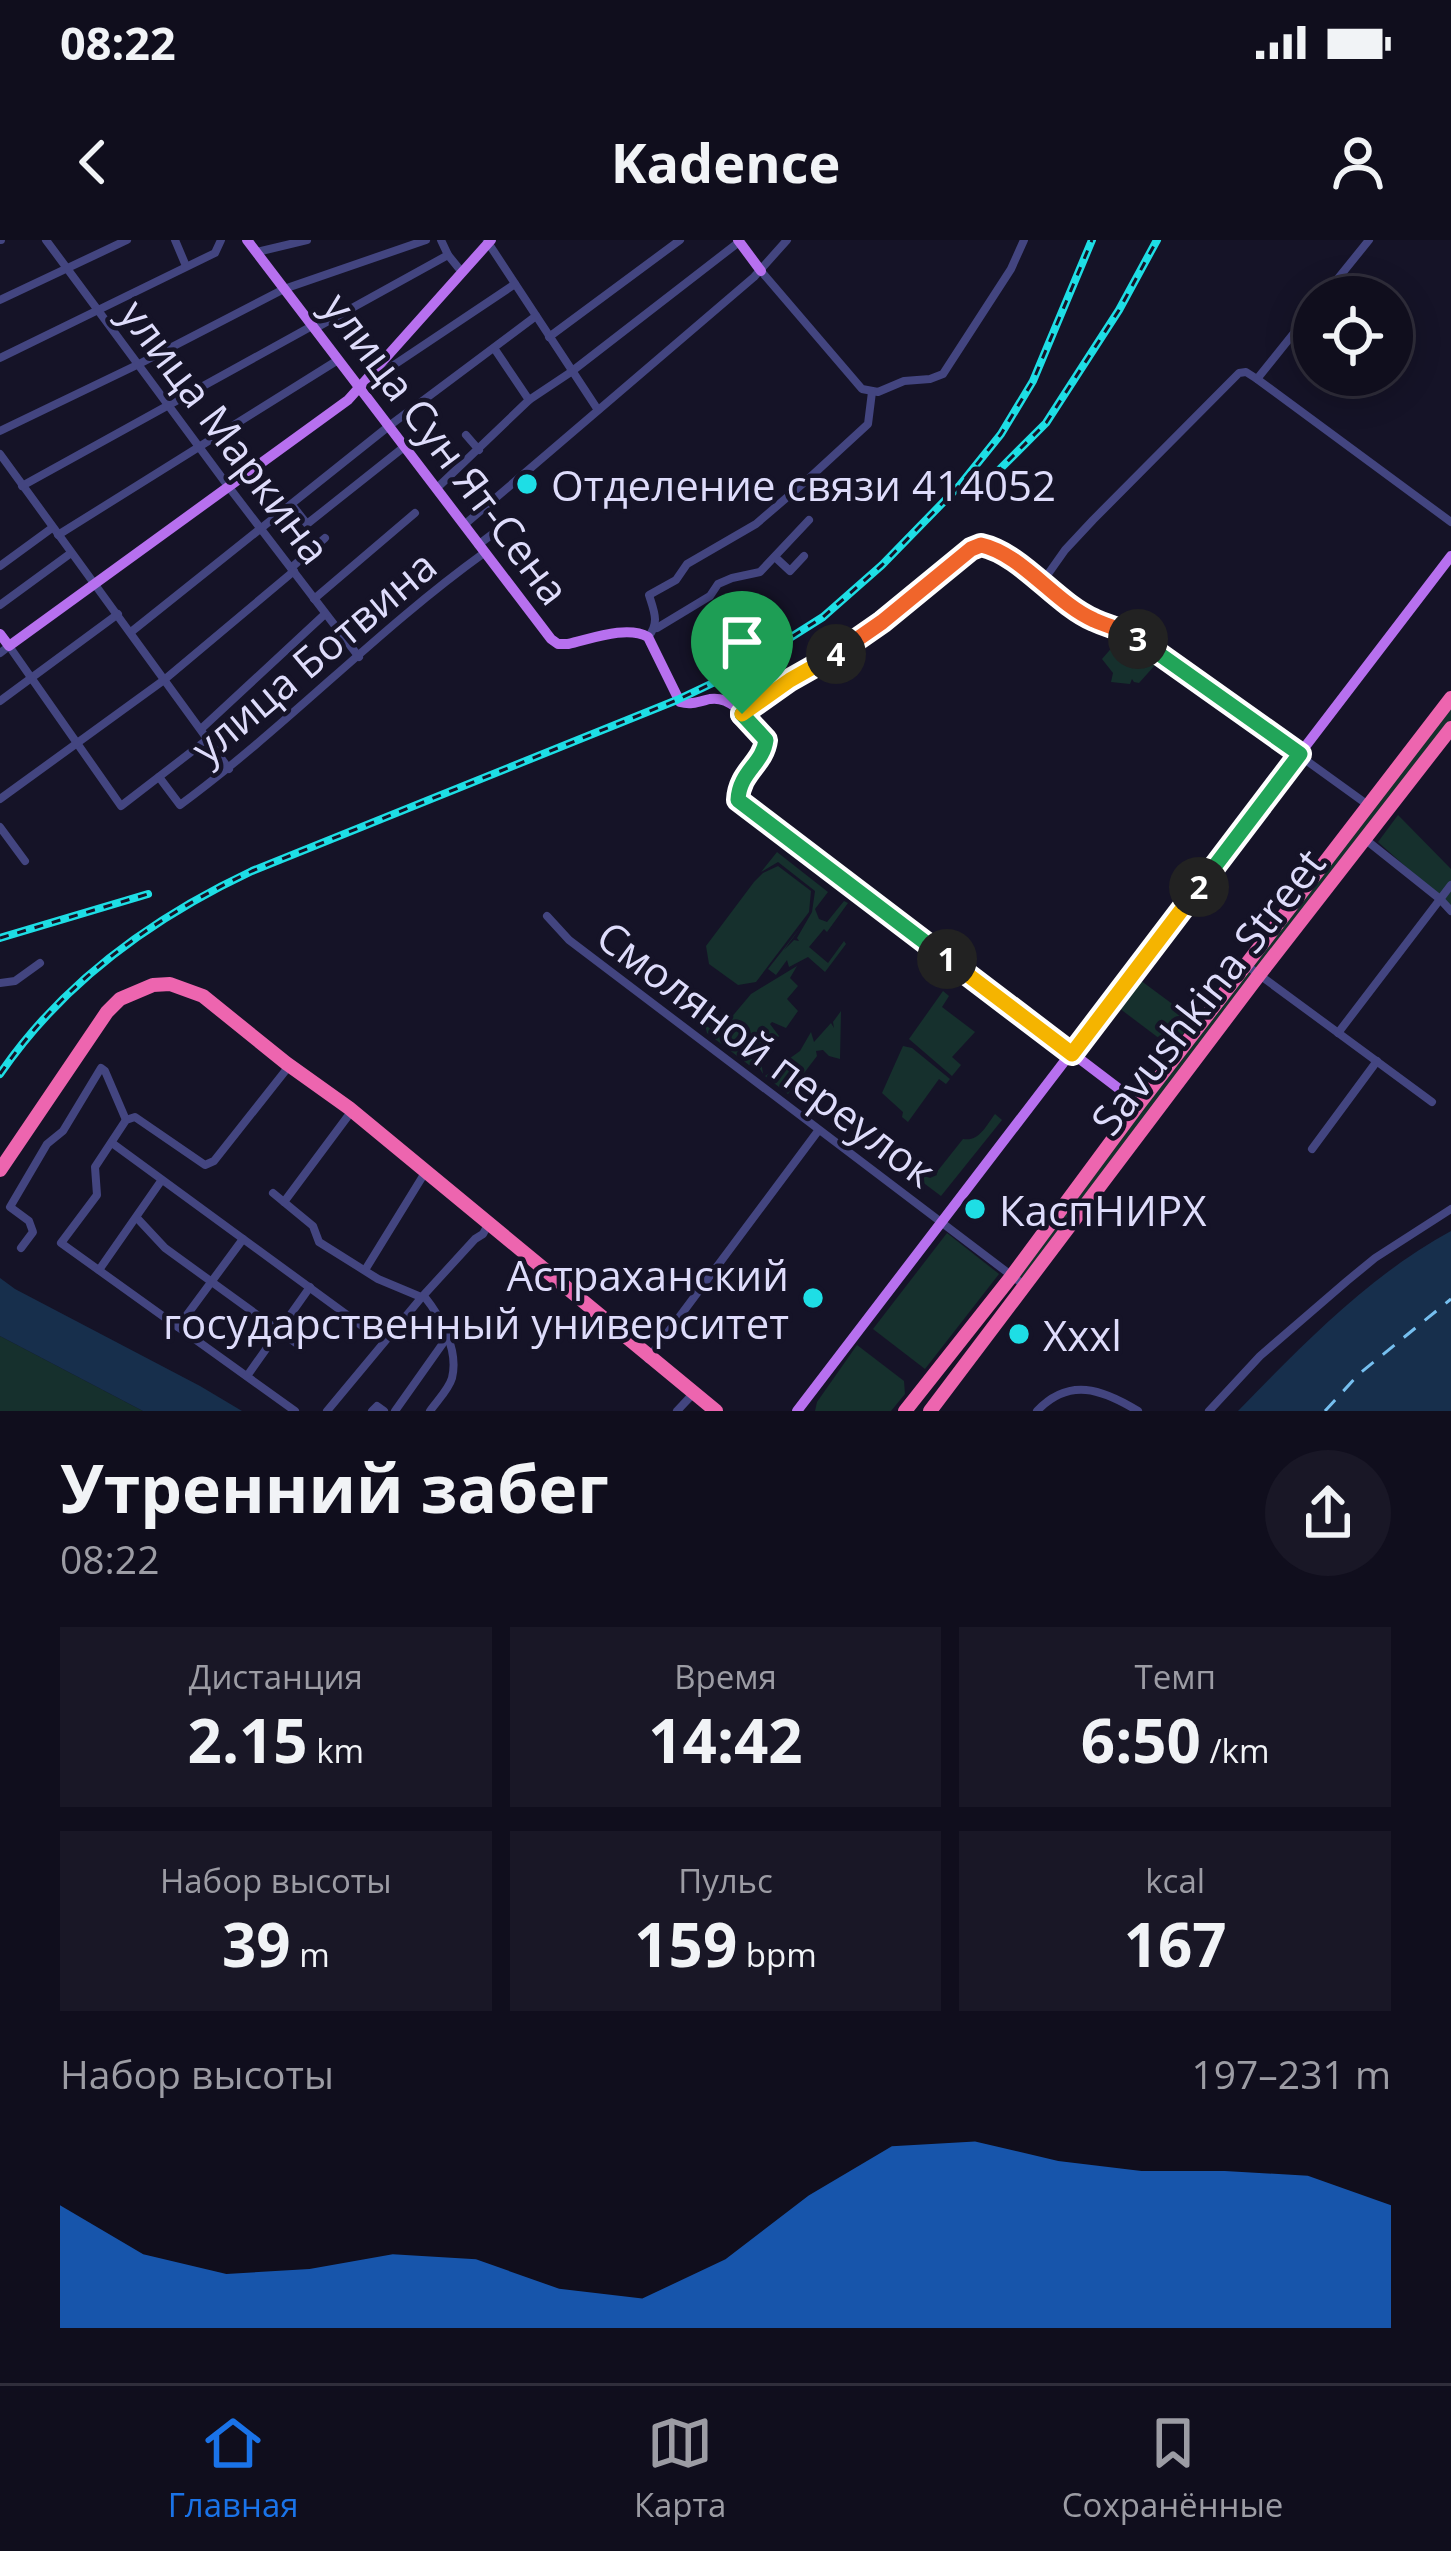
<!DOCTYPE html>
<html lang="ru">
<head>
<meta charset="utf-8">
<style>
	body { margin:0; font-family:"Open Sans",sans-serif; background:#191726; color:#f1f3f6; height:100vh; display:flex; flex-direction:column; font-size:45px; white-space:nowrap }
	* { box-sizing:border-box; margin:0 }
	p { font-size:39px; color:#9c9ca4 }
	.icon { flex:none; width:66px; height:66px; fill:none; stroke:currentColor; stroke-width:2; stroke-linecap:round; stroke-linejoin:round }
	.map { position:relative; height:1171px; overflow:hidden }
	.side { display:flex; flex-direction:column; background:#100e1d; flex:1 }
	.side>* { flex:none }
	.controls { position:absolute; left:1293px; top:36px; display:grid; gap:24px }
	.controls a { display:grid; place-items:center; width:120px; height:120px; border-radius:50%; background:#100e1d; box-shadow:0 6px 30px #0003,0 0 0 3px #302e3b; font-size:60px }
	.pin { position:absolute; display:grid; place-items:center; width:102px; height:102px; color:#fff; margin:-123px -51px; border-radius:50% 50% 50% 0; rotate:-45deg; box-shadow:0 0 12px #0007 }
	.pin .icon { rotate:45deg }
	.km { position:absolute; width:60px; height:60px; margin:-30px; border-radius:50%; background:#222; color:#fff; font-size:33px; line-height:60px; text-align:center }
	.round { display:grid; place-items:center; flex:none; width:126px; height:126px; border-radius:63px; background:#191726 }
	.head { display:flex; align-items:center; justify-content:space-between; height:204px; padding:0 60px }
	h1 { font-size:66px; font-weight:700; line-height:90px }
	.metrics { display:grid; grid-template-columns:repeat(3,1fr); gap:18px; height:204px; padding:12px 60px }
	.metrics div { display:grid; align-content:center; border-radius:0px; background:#191726; text-align:center }
	.metrics b { font-size:60px; font-weight:700 }
	.metrics small { font-size:33px; font-weight:400 }
	.metrics p { font-size:33px }
	.chart { height:336px; padding:24px 60px }
	.chart p { display:flex; justify-content:space-between }
	.chart svg { width:100%; height:216px; margin-top:12px; fill:#1a73e8; opacity:.7 }
	.status { display:flex; justify-content:space-between; align-items:center; height:84px; padding:0 60px; background:#100e1d; direction:ltr }
	.status svg { height:33px; fill:currentColor }
	header { display:flex; justify-content:space-between; align-items:center; height:156px; padding:0 60px; background:#100e1d; font-size:54px; font-weight:700 }
	.menu { display:flex; justify-content:space-around; align-items:center; height:168px; border-top:3px solid #302e3b; background:#100e1d; font-size:33px; color:#9c9ca4 }
	.menu a { display:grid; justify-items:center; gap:6px }
	.menu .active { color:#1a73e8 }
	.map>svg:first-child { display:block }
	.green { fill:#16302d }
	.water { fill:#172f4c }
	.lines { fill:none; stroke-linecap:round; stroke-linejoin:round }
	.ferry { stroke:#76bfef; stroke-width:3; stroke-dasharray:15 12; stroke-linecap:butt }
	.minor { stroke:#434580; stroke-width:8 }
	.major { stroke:#b770ef; stroke-width:10 }
	.highway { stroke:#ed65af; stroke-width:14 }
	.rail-casing { stroke:#1edee5; stroke-width:8 }
	.rail { stroke:#151327; stroke-width:3; stroke-dasharray:9; stroke-linecap:butt }
	.split-1-casing { stroke:#fff; stroke-width:24 }
	.split-2-casing { stroke:#fff; stroke-width:24 }
	.split-3-casing { stroke:#fff; stroke-width:24 }
	.split-4-casing { stroke:#fff; stroke-width:24 }
	.split-5-casing { stroke:#fff; stroke-width:24 }
	.split-1 { stroke:#22a559; stroke-width:15 }
	.split-2 { stroke:#f5b400; stroke-width:15 }
	.split-3 { stroke:#22a559; stroke-width:15 }
	.split-4 { stroke:#f0652b; stroke-width:15 }
	.split-5 { stroke:#f5b400; stroke-width:15 }
	.poi-dot { fill:#1edee5; stroke:#151327; stroke-width:4.5 }
	.labels { text-anchor:middle; dominant-baseline:central; stroke-width:9; stroke-linejoin:round; paint-order:stroke }
	.street-label { font-size:42px; fill:#dedcfb; stroke:#151327 }
	.poi-label { font-size:42px; fill:#dedcfb; stroke:#151327; text-anchor:start }
</style>
</head>
<body>
<div class="status"><b>08:22</b><svg viewBox="0 0 49 12"><path d="M0 12V9h3v3zM5 12V6h3v6zM10 12V3h3v9zM15 12V0h3v12zM26 1h20v11H26zM47 4h2v5h-2z"/></svg></div>
<header><svg class="icon" aria-label="back" viewBox="0 0 24 24"><path d="M15 5l-7 7 7 7"/></svg>Kadence<svg class="icon" aria-label="person" viewBox="0 0 24 24"><circle cx="12" cy="8" r="4"/><path d="M4 21q1-7 8-7t8 7"/></svg></header>
<div class="map">
<svg width="1451" height="1171" viewBox="0 0 1451 1171">
	<rect width="100%" height="100%" fill="#151327"/>
	<g class="green">
		<path d="M1126 395 1158 416 1156 424 1139 443 1134 442 1132 439 1130 444 1111 442 1113 433 1102 419 1122 396Z"/>
		<path d="M1451 458V488L1024 1043 1015 1036Z"/>
		<path d="M1398 575 1451 629V667L1378 602Z"/>
		<path d="M777 612 828 652 815 669 819 679 827 682 844 661 848 663 827 692 824 689 809 707 828 723 844 701 846 704 825 732 808 717 789 727 787 720 776 735 768 729 801 687 784 710 794 700 799 701 797 698 812 672 815 651 778 622 761 632Z"/>
		<path d="M778 626 811 651 809 672 756 742 738 745 709 724 706 706 754 642 763 633Z"/>
		<path d="M797 726 790 738 798 746 787 759 798 771 786 788 772 782 770 784 779 796 761 821 763 834 760 829 749 825 707 793 705 785 714 791 730 779 751 754Z"/>
		<path d="M1140 740 1194 780 1172 808 1119 768Z"/>
		<path d="M943 751 949 756 942 767 975 792 952 817 961 825 952 836 909 799Z"/>
		<path d="M841 771 840 819 829 816 823 810 816 811 817 816 788 854 765 836 800 811 811 792 814 802 831 783 834 788 833 782Z"/>
		<path d="M903 806 912 808 950 839 946 844 939 839 908 882 902 877 903 872 882 853Z"/>
		<path d="M995 874 1002 880 941 956 921 941 925 936 930 938 937 935 936 933 963 899C979 902 986 886 995 874Z"/>
		<path d="M947 993 999 1034 925 1129 873 1089Z"/>
		<path d="M0 1096 143 1171H0Z"/>
		<path d="M857 1105 904 1141 905 1154 891 1171H815L817 1162Z"/>
	</g>
	<g class="water">
		<path d="M1451 991V1171H1238C1301 1106 1371 1034 1451 991Z"/>
		<path d="M0 1038 15 1049 200 1146 242 1171H143L0 1096Z"/>
	</g>
	<g class="lines">
		<path class="ferry" d="M1325 1171 1359 1134 1451 1059"/>
		<g class="minor">
			<path d="M0 0H1"/>
			<path d="M46 0 228 246 359 417"/>
			<path d="M175 0 186 26"/>
			<path d="M441 0 448 15 461 31"/>
			<path d="M487 1 598 170"/>
			<path d="M257 12 307 0"/>
			<path d="M761 31 862 149 878 152 904 141 930 139 943 134 1011 29 1024 0"/>
			<path d="M1323 57 1369 0"/>
			<path d="M0 60 127 0"/>
			<path d="M314 89 448 15"/>
			<path d="M549 97 680 0"/>
			<path d="M494 108 529 160"/>
			<path d="M0 118 215 13 221 0"/>
			<path d="M1257 139 1314 68"/>
			<path d="M367 143 515 44"/>
			<path d="M0 191 139 124 284 49 426 0"/>
			<path d="M466 195 479 210"/>
			<path d="M0 214 229 529"/>
			<path d="M22 246 312 86"/>
			<path d="M437 248 529 160 571 132 739 2"/>
			<path d="M292 265 307 284 404 207"/>
			<path d="M464 285 754 37 787 0"/>
			<path d="M58 295 338 120"/>
			<path d="M478 305 495 292"/>
			<path d="M775 317 790 331 804 316"/>
			<path d="M0 326 52 288"/>
			<path d="M291 328 325 298"/>
			<path d="M1041 344 1065 310 1093 280 1239 133 1246 132 1257 139 1451 282"/>
			<path d="M314 359 415 273"/>
			<path d="M0 365 71 313"/>
			<path d="M657 388 710 356 718 344 732 338 760 332 809 280"/>
			<path d="M131 392 389 186 536 76"/>
			<path d="M648 397C660 383 654 371 649 355L676 340 687 324 756 284 806 241 868 184 872 152"/>
			<path d="M0 413 9 406 121 566 208 499"/>
			<path d="M0 461 118 374"/>
			<path d="M743 474 790 440 842 412 971 309 981 305 1002 314 1093 380 1131 394 1368 565"/>
			<path d="M201 489 325 374"/>
			<path d="M159 537 180 565C286 487 377 390 484 313"/>
			<path d="M0 559 164 440 294 331"/>
			<path d="M0 587 25 621"/>
			<path d="M1366 600 1440 659 1451 671"/>
			<path d="M547 676 569 700 1024 1045"/>
			<path d="M1246 725 1432 862"/>
			<path d="M0 743 15 741 40 723"/>
			<path d="M1338 793 1451 645"/>
			<path d="M286 830 214 921 205 925 135 877 126 880 95 927 97 955 61 1003 295 1171"/>
			<path d="M112 903 384 1102"/>
			<path d="M1312 909 1377 821"/>
			<path d="M273 953 313 986 319 1002 378 1039 421 1057"/>
			<path d="M284 962 348 876"/>
			<path d="M137 978 165 1008 300 1106"/>
			<path d="M21 1008 33 992 29 981 10 967 47 904 63 891 101 828 105 831 126 880"/>
			<path d="M99 1030 161 941"/>
			<path d="M365 1030 426 931"/>
			<path d="M424 1056C441 1077 459 1110 452 1138 449 1149 437 1161 430 1171"/>
			<path d="M178 1087 243 999"/>
			<path d="M648 1119 818 891"/>
			<path d="M247 1136 310 1047"/>
			<path d="M327 1171 421 1058 475 999 483 994 489 983"/>
			<path d="M372 1171 377 1166 384 1171"/>
			<path d="M395 1171 446 1099"/>
			<path d="M677 1171 691 1156"/>
			<path d="M1037 1171C1069 1137 1102 1149 1138 1171"/>
			<path d="M1209 1171 1260 1116 1347 1041 1375 1018 1451 969"/>
		</g>
		<g class="major">
			<path d="M247 0 551 399 558 404H568C591 399 627 385 648 397L680 462C691 465 698 462 710 459 734 455 751 484 766 500 763 523 739 534 738 559L1139 864"/>
			<path d="M738 0 761 31"/>
			<path d="M0 394 9 406 348 160 491 0"/>
			<path d="M797 1171 1451 316"/>
		</g>
		<g class="highway">
			<path d="M0 930 107 772 120 759 153 745 170 744 203 756 286 823 349 868 716 1171"/>
			<path d="M905 1171 1011 1037 1139 864 1451 458"/>
			<path d="M930 1171 1259 735 1451 488"/>
		</g>
		<g class="rail-casing">
			<g id="rail">
				<path d="M995 234 1046 183 1119 70 1157 0"/>
				<path d="M0 698 148 654"/>
				<path d="M0 834C63 742 152 678 252 631L677 460 736 432 823 377 882 325 960 245 1001 194 1033 141 1092 0"/>
			</g>
		</g>
		<use href="#rail" class="rail"/>
	</g>
	<g class="lines">
		<g class="split-1-casing">
			<path id="split-1" d="M742 474 766 500C763 524 739 532 738 560L947 719"/>
		</g>
		<g class="split-2-casing">
			<path id="split-2" d="M947 719 1072 814 1199 647"/>
		</g>
		<g class="split-3-casing">
			<path id="split-3" d="M1138 399 1300 514 1199 647"/>
		</g>
		<g class="split-4-casing">
			<path id="split-4" d="M836 414 882 382 971 309 981 305C1022 314 1055 363 1094 380 1109 387 1123 389 1138 399"/>
		</g>
		<g class="split-5-casing">
			<path id="split-5" d="M742 474 790 440 836 414"/>
		</g>
		<use href="#split-1" class="split-1"/>
		<use href="#split-2" class="split-2"/>
		<use href="#split-3" class="split-3"/>
		<use href="#split-4" class="split-4"/>
		<use href="#split-5" class="split-5"/>
	</g>
	<g class="poi-dot">
		<circle cx="527" cy="244" r="12"/>
		<circle cx="975" cy="969" r="12"/>
		<circle cx="813" cy="1058" r="12"/>
		<circle cx="1019" cy="1094" r="12"/>
	</g>
	<g class="labels">
		<g class="street-label">
			<text transform="translate(226 191) rotate(53)">улица Маркина</text>
			<text transform="translate(447 208) rotate(53)">улица Сун Ят-Сена</text>
			<text transform="translate(313 416) rotate(-40)">улица Ботвина</text>
			<text transform="translate(1207 751) rotate(-52)">Savushkina Street</text>
			<text transform="translate(767 813) rotate(37)">Смоляной переулок</text>
		</g>
		<g class="poi-label">
			<text x="551" y="244">Отделение связи 414052</text>
			<text x="999" y="969">КаспНИРХ</text>
			<text x="789" y="1034" text-anchor="end">Астраханский<tspan x="789" dy="48">государственный университет</tspan></text>
			<text x="1043" y="1094">Xxxl</text>
		</g>
	</g>
</svg>
<div class="controls">
<a><svg class="icon" aria-label="locate" viewBox="0 0 24 24"><circle cx="12" cy="12" r="6"/><path d="M12 2v4M12 18v4M2 12h4M18 12h4"/></svg></a>
</div>
<div class="pin" style="left:742px;top:474px;background:#1e9e55"><svg class="icon" aria-label="arrive" viewBox="0 0 24 24"><path d="M6 21V4h12l-3 4 3 4H6"/></svg></div>
<b class="km" style="left:947px;top:719px">1</b>
<b class="km" style="left:1199px;top:647px">2</b>
<b class="km" style="left:1138px;top:399px">3</b>
<b class="km" style="left:836px;top:414px">4</b>
</div>
<section class="side">
<div class="head"><div><h1>Утренний забег</h1><p>08:22</p></div><a class="round"><svg class="icon" aria-label="share" viewBox="0 0 24 24"><path d="M12 15V3M7 8l5-5 5 5M5 13v7h14v-7"/></svg></a></div>
<div class="metrics">
<div><p>Дистанция</p><b>2.15<small> km</small></b></div>
<div><p>Время</p><b>14:42</b></div>
<div><p>Темп</p><b>6:50<small> /km</small></b></div>
</div>
<div class="metrics">
<div><p>Набор высоты</p><b>39<small> m</small></b></div>
<div><p>Пульс</p><b>159<small> bpm</small></b></div>
<div><p>kcal</p><b>167</b></div>
</div>
<div class="chart"><p><span>Набор высоты</span>197–231 m</p>
<svg viewBox="0 0 160 44" preserveAspectRatio="none"><path d="M0 44V19L10 29L20 33L30 32L40 29L50 30L60 36L70 38L80 30L90 17L100 7L110 6L120 10L130 12L140 12L150 13L160 19V44z"/></svg>
</div>
</section>
<nav class="menu">
<a class="active"><svg class="icon" aria-label="home" viewBox="0 0 24 24"><path d="M3 11l9-7 9 7M6 9v11h12V9"/></svg>Главная</a>
<a><svg class="icon" aria-label="map" viewBox="0 0 24 24"><path d="M3 6l6-2 6 2 6-2v14l-6 2-6-2-6 2zM9 4v14M15 6v14"/></svg>Карта</a>
<a><svg class="icon" aria-label="saved" viewBox="0 0 24 24"><path d="M7 4h10v16l-5-4-5 4z"/></svg>Сохранённые</a>
</nav>
</body>
</html>
